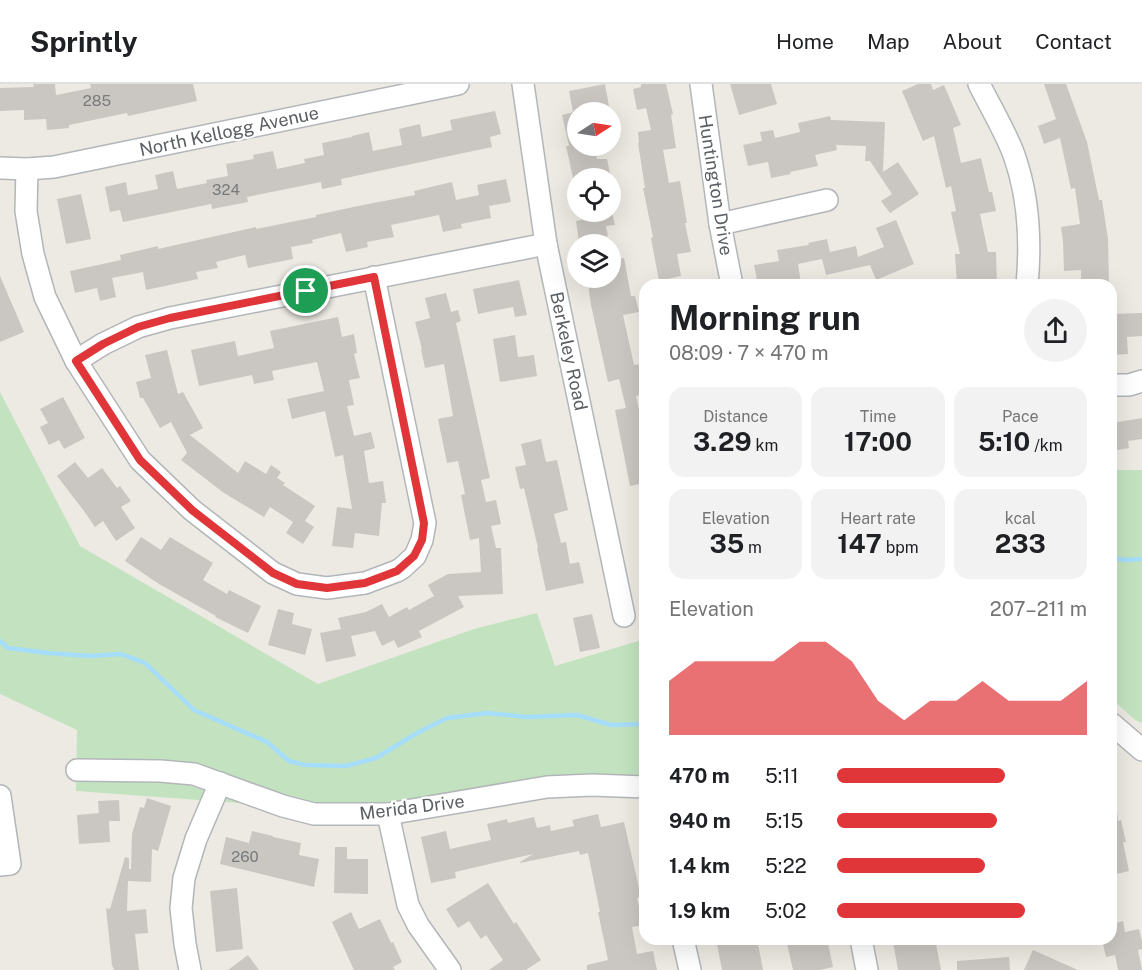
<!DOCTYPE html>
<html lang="en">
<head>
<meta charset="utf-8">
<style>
	body { margin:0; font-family:"Public Sans",sans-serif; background:#f2f2f2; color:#202124; height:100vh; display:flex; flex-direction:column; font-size:22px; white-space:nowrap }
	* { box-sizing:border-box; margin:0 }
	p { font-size:20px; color:#757577 }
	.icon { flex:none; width:33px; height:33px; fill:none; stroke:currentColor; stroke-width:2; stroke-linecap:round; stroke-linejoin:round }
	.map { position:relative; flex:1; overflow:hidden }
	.side { position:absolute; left:639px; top:195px; width:478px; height:666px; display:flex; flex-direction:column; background:#fff; border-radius:18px; box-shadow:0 6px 24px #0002 }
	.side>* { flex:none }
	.needle { width:39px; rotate:78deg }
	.buttons { position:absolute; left:567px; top:18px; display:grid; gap:12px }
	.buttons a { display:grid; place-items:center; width:54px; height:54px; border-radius:50%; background:#fff; box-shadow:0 6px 24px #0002; font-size:30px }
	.pin { position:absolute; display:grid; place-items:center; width:51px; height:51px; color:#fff; margin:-26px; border:3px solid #fff; border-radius:50%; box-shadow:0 2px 6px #0007 }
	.round { display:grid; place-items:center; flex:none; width:63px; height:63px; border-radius:32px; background:#f2f2f2 }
	.head { display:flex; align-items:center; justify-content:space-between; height:102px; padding:0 30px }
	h1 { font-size:33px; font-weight:700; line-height:45px }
	.stats { display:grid; grid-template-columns:repeat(3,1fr); gap:9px; height:102px; padding:6px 30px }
	.stats div { display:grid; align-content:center; border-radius:15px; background:#f2f2f2; text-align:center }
	.stats b { font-size:26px; font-weight:700 }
	.stats small { font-size:16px; font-weight:400 }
	.stats p { font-size:16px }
	.chart { height:168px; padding:12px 30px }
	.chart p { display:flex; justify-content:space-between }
	.chart svg { width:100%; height:108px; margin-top:6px; fill:#e03539; opacity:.7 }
	ul { padding:0 30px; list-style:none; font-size:20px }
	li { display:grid; grid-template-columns:96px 72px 1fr; align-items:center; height:45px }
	li i { height:15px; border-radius:8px; background:#e03539 }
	header { display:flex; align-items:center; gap:36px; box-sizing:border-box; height:84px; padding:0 30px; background:#fff; border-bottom:2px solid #e0e0e0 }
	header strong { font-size:28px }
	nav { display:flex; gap:33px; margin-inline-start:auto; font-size:21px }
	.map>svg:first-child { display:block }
	.green { fill:#c3e3c0 }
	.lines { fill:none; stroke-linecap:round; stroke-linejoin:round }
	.stream { stroke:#a5ddfa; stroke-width:4.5 }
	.building { fill:#cac7c2 }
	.minor-casing { stroke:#b3b6b9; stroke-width:24 }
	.minor { stroke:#fff; stroke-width:21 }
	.route-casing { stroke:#fff; stroke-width:12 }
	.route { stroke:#e03539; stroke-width:8 }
	.labels { text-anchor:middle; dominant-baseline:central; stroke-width:4.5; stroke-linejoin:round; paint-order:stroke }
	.number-label { font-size:15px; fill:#77797b }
	.street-label { font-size:18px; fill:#5b5f63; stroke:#fff }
</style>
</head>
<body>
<header>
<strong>Sprintly</strong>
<nav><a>Home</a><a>Map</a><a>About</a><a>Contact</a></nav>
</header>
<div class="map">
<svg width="1142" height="886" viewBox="0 0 1142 886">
	<rect width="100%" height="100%" fill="#edeae3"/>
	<g class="green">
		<path d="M0 308 80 462 318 600 474 545 537 529 555 582 645 555V703L388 730 76 707 77 646 0 610Z"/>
		<path d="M1112 386H1142V639L1135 636 1112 615Z"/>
	</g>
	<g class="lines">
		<g class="stream">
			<path d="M1112 474 1126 476 1142 475"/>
			<path d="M0 557 8 564 48 569 90 572 121 570 145 579 194 626 267 658 289 677 305 681 346 682 376 674 417 649 447 634 487 629 527 633 577 631 611 641 645 640"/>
		</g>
	</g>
	<g class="building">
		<path d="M33 0H55L56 11 91 4 90 0H193L197 17 128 32 127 29 69 41V44L47 46 46 35 24 36V26L0 27V4L34 3Z"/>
		<path d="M605 0 610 28H578V62H594L597 75H607L611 94H573L566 62H569L562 31 574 28H573L569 7Z"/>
		<path d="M641 0H666L673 30 671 31 676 64 663 66 669 99 680 97 687 139H685L691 168 677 170 681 192 659 197 651 154 653 153 643 104H645L638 59H639L638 48 651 46 646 24 637 26 633 5 641 3Z"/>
		<path d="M730 0H771L777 20 739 31Z"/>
		<path d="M918 0H931L933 6 944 1 961 41 953 44 961 79 981 74 989 108H992L996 127 980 130 988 168H996L997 201H957L955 170H960L951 128 956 127 951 102 946 104 934 52 923 57 902 7Z"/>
		<path d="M1044 0H1066L1087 58 1099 116H1102L1108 155 1109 200 1081 201V186L1064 187 1063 157 1061 143 1080 140 1075 104 1071 105 1060 54 1044 60 1038 42 1056 35Z"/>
		<path d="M495 27 501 50 490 53 492 63 341 95 342 101 322 105 321 98 247 113 248 118 212 125 211 120 123 138 120 126 110 128 105 103 126 98 128 111 158 105 155 91 173 87 177 105 207 99 206 96 228 92 226 80 254 75 253 71 273 67 277 85 305 79 304 75 324 71 322 59 352 53V52L369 48 373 67 402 61 399 45 420 40 422 53 452 46 450 36Z"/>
		<path d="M830 32 831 36 885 38 883 88 898 78 919 110 890 129 881 117 892 110 870 77H865L866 62 836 61 837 66 815 71 818 82 790 88 791 90 771 94 768 78 748 82 743 61 762 57 760 48 773 46 775 54 800 48 798 39Z"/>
		<path d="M506 95 511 118 489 122 491 134 461 140 462 144 443 148 439 131 391 141 394 153 367 158 368 163 346 168 341 149 312 156 313 159 291 163 293 175 248 184 245 171 216 178 218 184 196 188 198 195 146 206 143 188 112 194 116 213 100 217 97 204 75 209 70 187 121 176 120 171 158 162V165L256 143V145L316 133V131L358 122 415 111 414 107 452 98 456 116 479 111 477 101Z"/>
		<path d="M81 110 91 155 66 160 57 115Z"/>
		<path d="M588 128H612L615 141 606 142 608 152 579 158 576 137 589 134Z"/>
		<path d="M896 136 914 180 876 196 870 181 826 191 822 175 798 180 801 199 792 201H758L754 181 779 177 777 166 809 161 808 159 827 155 830 168 856 162 858 173 884 163 876 144Z"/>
		<path d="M624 174 631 212H635L639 228 623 231 634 281 640 280 645 298V310L636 312 643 344 645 343V399L630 402 615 326 626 324 619 295 608 298 591 221 588 199 595 197 594 194H610V176Z"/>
		<path d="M0 192 24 248 0 258Z"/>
		<path d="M519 196 527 231 515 233 513 223 478 230 473 205Z"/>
		<path d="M446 209 451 228 458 226 461 237 456 239 490 394 481 396 486 418 496 416 501 440 491 442 496 464H501L503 510 458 512 464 523 419 547 422 553 398 564 394 556 382 562 375 547 351 552 356 572 326 578 320 549 341 545 338 534 366 528 382 520 389 533 407 523 409 526 434 512 428 501 448 490 481 488 479 454 470 456 461 411 465 410 458 377 447 379 438 335 453 332 444 280 425 284 421 265H422L415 238 430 234 425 214Z"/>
		<path d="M1142 229V252L1127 253 1128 270 1112 271V230Z"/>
		<path d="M338 233 342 253 354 250 357 269 354 270 360 294 349 296 354 321 347 322 354 352 371 348 375 364 364 367 369 399 383 397 386 419H382L379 452 355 449 353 464 332 462 337 423 352 425 343 371 335 373 325 327 292 335 287 315 324 307 317 278 272 287 274 296 254 300 252 291 199 302 191 266 235 257 238 272 274 264 270 247Z"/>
		<path d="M515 251 518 273 534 271 537 292 500 298 493 255Z"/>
		<path d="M167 266 178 310 183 308 203 344 190 351 238 389 245 377 266 390 271 381 281 388 277 394 285 399 283 401 315 422 305 437 314 443 303 460 286 449 293 438 270 423 264 433 224 409 181 376 187 369 171 338 160 344 143 314H140L136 298 151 294 145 271Z"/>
		<path d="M63 313 85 354 64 365 59 356 49 361 40 343 48 339 40 325Z"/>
		<path d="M1142 334V355L1128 357 1129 364 1112 367V339Z"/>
		<path d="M541 355 546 378 557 376 568 426 554 430 561 459 566 458 570 480 579 478 584 499 546 507 537 464H538L524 404 520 405 515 383 526 381 521 360Z"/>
		<path d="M75 378 88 394 102 384 117 404 120 402 131 417 121 423 135 444 116 457 103 437 95 443 84 427 57 392Z"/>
		<path d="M141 453 161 466 170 453 213 479 203 496 227 510 229 506 261 522 248 549 215 533 216 532 159 500 125 477Z"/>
		<path d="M278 525 294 529 292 540 312 545 305 571 268 561Z"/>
		<path d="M592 530 600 564 580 568 573 534Z"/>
		<path d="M147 714 171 722 158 767 152 765 151 798 128 797 127 827 146 825 148 849 135 850 139 886H114L112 881 106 824 110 825 125 773 129 774V785H131L132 750 140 723 144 724Z"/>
		<path d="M119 716 120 737H109L110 758 79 760 77 731 99 729 98 717Z"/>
		<path d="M1117 728 1118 737 1121 736 1126 758H1123L1129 787 1112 791V729Z"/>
		<path d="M598 730 601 743 624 738 641 813 637 814 643 841 632 843 637 870 653 867 657 886H587V881L608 876 598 828H600L588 769 580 771 579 767 520 779V778L533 770 455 788 456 794 431 799 421 753 446 747 450 765 491 756 487 740 507 735 508 739 534 733 537 744 550 741 551 747 574 742 572 736Z"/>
		<path d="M252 747 273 752V753L301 759 299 771 319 775 314 803 220 780 226 753 249 759Z"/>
		<path d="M335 763H347V775H368V810L334 809Z"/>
		<path d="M488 799 514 840 516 838 541 876 526 886H489L503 876 486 851 481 855 469 837 458 844 446 825Z"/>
		<path d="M237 804 243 865 216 868 210 807Z"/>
		<path d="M351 828 359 845 380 835 391 859 393 858 402 878 393 883 395 886H354L332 838Z"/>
		<path d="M1123 837 1125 848 1139 845 1142 857V865L1138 866 1142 886H1118L1115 871 1106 873 1102 855H1112V840Z"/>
		<path d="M716 855H757L763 886H722Z"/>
		<path d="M786 855H827L833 883 820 886H793Z"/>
		<path d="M906 855H935L941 886H898L893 858Z"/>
		<path d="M1033 866 1078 886H1024Z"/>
		<path d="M248 871 259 886H228Z"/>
		<path d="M1009 873 1010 886H957V877Z"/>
	</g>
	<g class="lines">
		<g class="minor-casing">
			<g id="minor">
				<path d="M523 0 546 160 624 532"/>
				<path d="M701 0 720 140 732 201"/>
				<path d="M979 0C990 22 1006 49 1014 71 1029 113 1031 158 1027 201"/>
				<path d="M0 84 27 85 54 83 458 0"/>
				<path d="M27 85 26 127 33 170 45 213 76 277 140 376 192 426 273 489 297 500 327 504 365 499 397 487 402 484 415 472 422 456 425 439 374 193"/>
				<path d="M720 140 827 116"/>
				<path d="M76 277 103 260 138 243 170 234 546 160"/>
				<path d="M1112 301H1129L1142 297"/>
				<path d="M1112 640 1142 666"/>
				<path d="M77 686 160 687 194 690 283 722 314 730H388L547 703 592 701 645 703"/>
				<path d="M0 712 10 780 0 781"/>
				<path d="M388 730 408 821 418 841 450 886"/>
				<path d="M683 855 690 886"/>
				<path d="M861 855 867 886"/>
				<path d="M190 886 185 860 181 824 184 794 196 755 220 699"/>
			</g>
		</g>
		<use href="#minor" class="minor"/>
	</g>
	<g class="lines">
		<g class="route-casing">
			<path id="route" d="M374 193 424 439 422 456 414 472 397 487 365 499 327 504 297 500 273 489 192 426 140 376 76 277 103 260 138 243 170 234Z"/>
		</g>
		<use href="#route" class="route"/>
	</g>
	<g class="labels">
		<g class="number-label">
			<text x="97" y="16">285</text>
			<text x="226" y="105">324</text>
			<text x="245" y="772">260</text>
		</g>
		<g class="street-label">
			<text transform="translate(229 47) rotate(-12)">North Kellogg Avenue</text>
			<text transform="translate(716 101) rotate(81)">Huntington Drive</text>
			<text transform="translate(569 267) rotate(78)">Berkeley Road</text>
			<text transform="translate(412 723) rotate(-7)">Merida Drive</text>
		</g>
	</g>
</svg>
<div class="buttons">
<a><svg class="needle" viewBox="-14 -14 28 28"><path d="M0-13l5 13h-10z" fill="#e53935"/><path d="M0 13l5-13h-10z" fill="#757577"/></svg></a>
<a><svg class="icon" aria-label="locate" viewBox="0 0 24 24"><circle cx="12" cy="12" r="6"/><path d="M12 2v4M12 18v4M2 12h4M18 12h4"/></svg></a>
<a><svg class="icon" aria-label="layers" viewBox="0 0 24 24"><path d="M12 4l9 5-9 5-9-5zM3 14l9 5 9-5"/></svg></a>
</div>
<div class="pin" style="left:306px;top:207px;background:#1e9e55"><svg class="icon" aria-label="arrive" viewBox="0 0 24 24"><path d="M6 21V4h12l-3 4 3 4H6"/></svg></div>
<section class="side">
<div class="head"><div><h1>Morning run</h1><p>08:09 · 7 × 470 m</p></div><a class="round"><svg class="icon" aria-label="share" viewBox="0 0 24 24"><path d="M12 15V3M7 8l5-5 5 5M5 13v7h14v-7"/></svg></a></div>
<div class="stats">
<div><p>Distance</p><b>3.29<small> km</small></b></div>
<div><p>Time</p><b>17:00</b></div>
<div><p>Pace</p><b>5:10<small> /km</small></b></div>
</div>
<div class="stats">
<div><p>Elevation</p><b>35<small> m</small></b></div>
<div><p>Heart rate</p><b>147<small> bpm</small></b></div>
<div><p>kcal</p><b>233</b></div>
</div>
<div class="chart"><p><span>Elevation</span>207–211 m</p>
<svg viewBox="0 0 160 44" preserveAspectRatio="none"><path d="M0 44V22L10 14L20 14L30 14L40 14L50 6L60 6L70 14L80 30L90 38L100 30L110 30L120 22L130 30L140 30L150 30L160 22V44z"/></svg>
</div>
<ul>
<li><b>470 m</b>5:11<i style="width:67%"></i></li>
<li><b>940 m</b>5:15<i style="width:64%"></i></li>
<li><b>1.4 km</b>5:22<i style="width:59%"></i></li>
<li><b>1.9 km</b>5:02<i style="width:75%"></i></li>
</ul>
</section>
</div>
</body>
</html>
